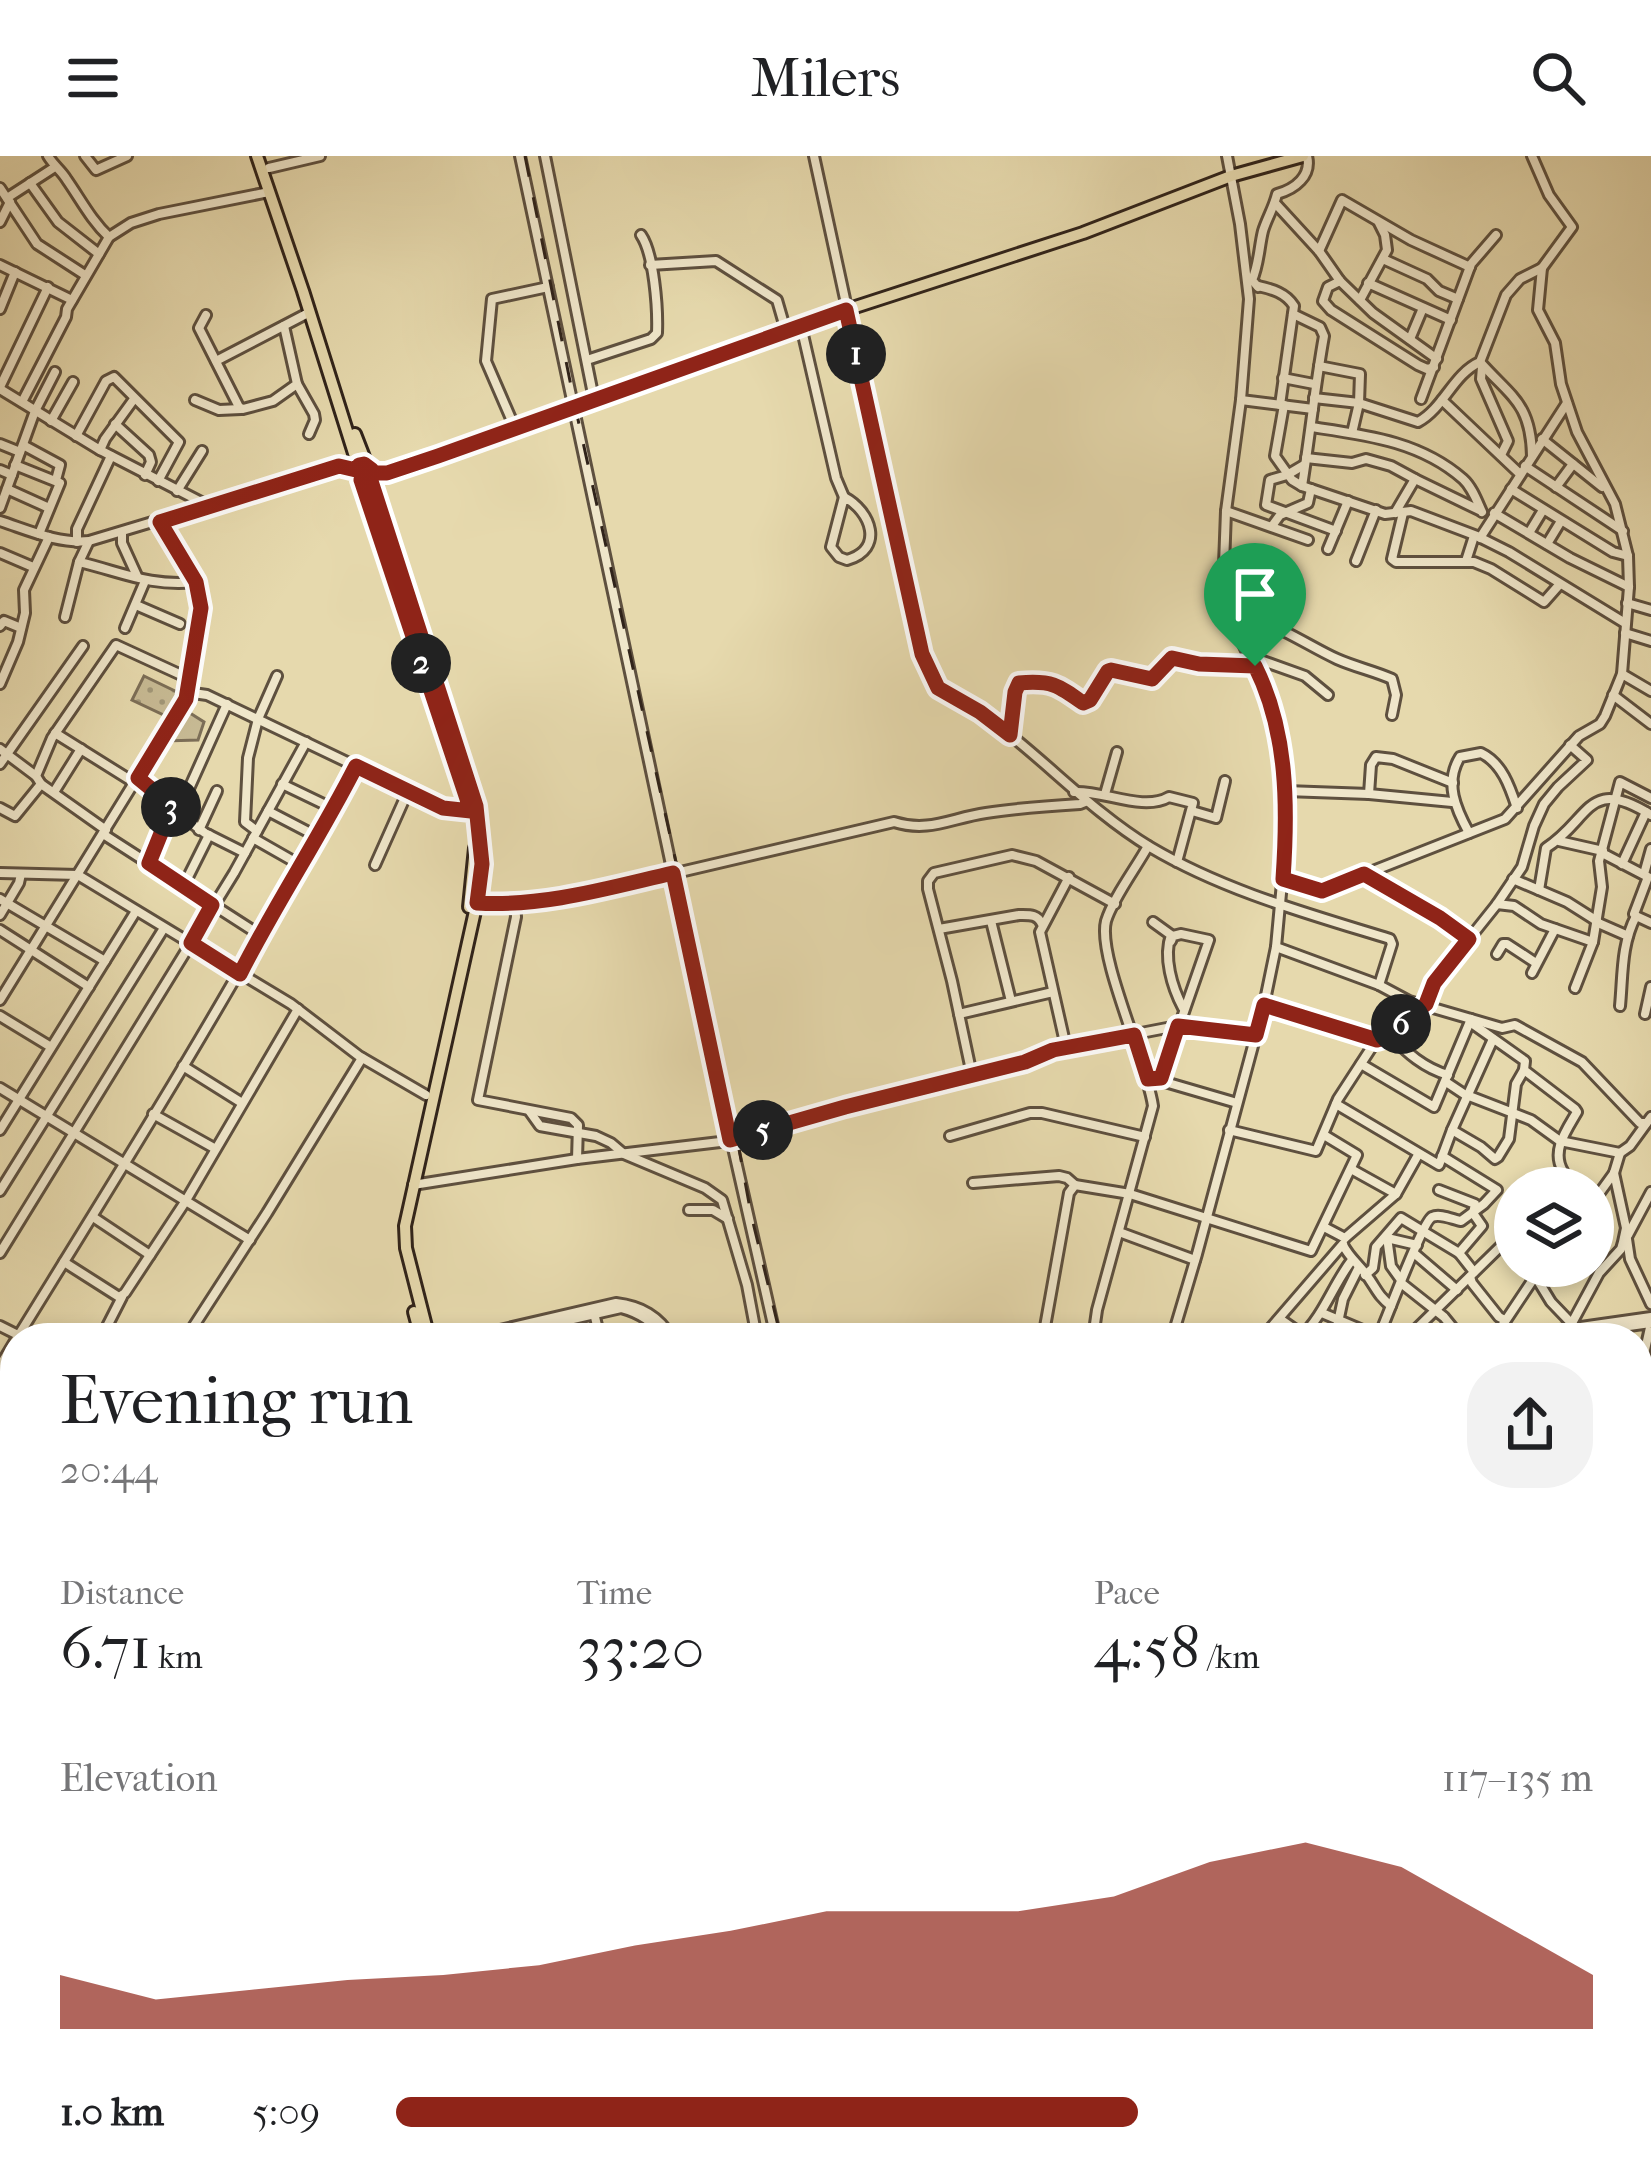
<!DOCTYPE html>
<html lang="en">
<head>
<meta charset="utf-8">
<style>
	body { margin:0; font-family:"IM FELL French Canon",serif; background:#f2f2f2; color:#202124; height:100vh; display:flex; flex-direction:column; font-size:45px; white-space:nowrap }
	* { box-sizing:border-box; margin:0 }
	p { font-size:39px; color:#757577 }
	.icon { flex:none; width:66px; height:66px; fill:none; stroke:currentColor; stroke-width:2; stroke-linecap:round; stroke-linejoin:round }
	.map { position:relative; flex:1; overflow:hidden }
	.side { position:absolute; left:0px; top:1167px; width:1653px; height:861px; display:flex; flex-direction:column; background:#fff; border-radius:48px 48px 0 0; box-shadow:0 6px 18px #0003 }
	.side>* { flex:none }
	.tools { position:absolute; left:1494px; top:1011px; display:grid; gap:24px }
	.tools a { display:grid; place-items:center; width:120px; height:120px; border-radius:50%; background:#fff; box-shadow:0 6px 18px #0003; font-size:60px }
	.pin { position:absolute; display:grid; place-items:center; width:102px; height:102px; color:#fff; margin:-123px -51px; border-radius:50% 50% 50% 0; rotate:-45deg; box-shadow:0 0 12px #0007 }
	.pin .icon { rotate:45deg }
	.km { position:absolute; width:60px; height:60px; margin:-30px; border-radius:50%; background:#222; color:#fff; font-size:33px; line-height:60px; text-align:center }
	.round { display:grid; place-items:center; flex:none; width:126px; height:126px; border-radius:48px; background:#f2f2f2 }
	.head { display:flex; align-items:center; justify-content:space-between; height:204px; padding:0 60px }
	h1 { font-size:66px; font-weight:600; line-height:90px }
	.figures { display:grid; grid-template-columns:repeat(3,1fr); gap:18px; height:204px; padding:12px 60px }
	.figures div { display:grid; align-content:center }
	.figures b { font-size:60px; font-weight:600 }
	.figures small { font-size:33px; font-weight:400 }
	.figures p { font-size:33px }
	.chart { height:336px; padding:24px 60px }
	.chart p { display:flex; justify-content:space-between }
	.chart svg { width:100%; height:216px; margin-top:12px; fill:#8f2418; opacity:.7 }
	ul { padding:0 60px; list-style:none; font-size:39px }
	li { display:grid; grid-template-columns:192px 144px 1fr; align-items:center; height:90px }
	li i { height:30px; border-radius:15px; background:#8f2418 }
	header { display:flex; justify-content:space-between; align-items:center; height:156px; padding:0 60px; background:#fff; font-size:54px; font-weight:600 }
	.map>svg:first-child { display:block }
	.grass { fill:url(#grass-dots); stroke:#7c6e57; stroke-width:3 }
	.park { fill:#c7ba94; stroke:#7c6e57; stroke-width:3 }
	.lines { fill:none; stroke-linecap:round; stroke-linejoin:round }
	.minor-casing { stroke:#5e503f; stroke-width:14 }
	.major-casing { stroke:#30231a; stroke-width:16 }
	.minor { stroke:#efe6ca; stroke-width:8 }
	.major { stroke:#e6d9ad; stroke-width:10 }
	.rail { stroke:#30231a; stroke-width:3; stroke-dasharray:21 21; stroke-linecap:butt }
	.route-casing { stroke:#fff; stroke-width:24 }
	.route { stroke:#8f2418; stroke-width:15 }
</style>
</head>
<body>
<header><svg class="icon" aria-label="menu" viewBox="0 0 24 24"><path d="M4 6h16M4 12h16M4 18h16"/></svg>Milers<svg class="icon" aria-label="search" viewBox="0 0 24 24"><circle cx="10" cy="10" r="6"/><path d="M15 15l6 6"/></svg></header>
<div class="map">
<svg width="1651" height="2026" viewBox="0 0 1651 2026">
	<defs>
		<pattern id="grass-dots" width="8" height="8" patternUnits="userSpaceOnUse" patternTransform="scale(3)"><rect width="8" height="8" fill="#c7ba94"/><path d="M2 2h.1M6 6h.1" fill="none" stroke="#a29778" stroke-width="1.8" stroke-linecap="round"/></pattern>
	</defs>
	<rect width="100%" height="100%" fill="#e6d9ad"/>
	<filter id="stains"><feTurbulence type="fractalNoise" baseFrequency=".00167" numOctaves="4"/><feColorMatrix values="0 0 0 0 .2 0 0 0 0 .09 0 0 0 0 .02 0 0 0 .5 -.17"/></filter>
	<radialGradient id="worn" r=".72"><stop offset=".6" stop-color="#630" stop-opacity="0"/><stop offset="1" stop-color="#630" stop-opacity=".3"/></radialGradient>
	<path class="grass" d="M144 520 181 538 168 561 132 544Z"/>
	<path class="park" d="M182 552 204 566 198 584 165 585Z"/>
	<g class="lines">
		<g class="minor-casing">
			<g id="minor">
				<path d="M85 0 96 14 127 0"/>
				<path d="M520 0 703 859 776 1182"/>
				<path d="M545 0 594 243"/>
				<path d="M814 0 922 498C926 508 929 523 937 531 952 546 981 557 999 570 1051 610 1094 657 1150 691 1224 735 1309 758 1390 783L1392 788 1379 829"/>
				<path d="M269 12 320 0"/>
				<path d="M30 27 58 66 99 98"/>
				<path d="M0 32 37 88 85 119"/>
				<path d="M7 42 55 11"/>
				<path d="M1275 47 1319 95 1340 125 1373 157 1437 203"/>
				<path d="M0 66 10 46"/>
				<path d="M109 81 131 67 159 58 269 36"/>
				<path d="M1319 95 1342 44 1411 84 1470 111"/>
				<path d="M1383 103 1427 123 1439 135 1458 143"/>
				<path d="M0 109 72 144"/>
				<path d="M650 109 716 105 777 144 786 175"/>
				<path d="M1340 125 1328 131 1323 145 1331 154 1418 209 1427 213 1434 211"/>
				<path d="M1368 127 1451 164"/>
				<path d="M1258 130C1272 133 1286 137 1294 150L1280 249"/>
				<path d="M1258 131 1252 124C1259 109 1259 91 1263 75 1267 62 1274 51 1277 38 1295 33 1312 20 1307 0"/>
				<path d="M1360 144 1387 94 1385 79 1379 67"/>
				<path d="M0 153 15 116"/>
				<path d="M206 159 199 172 239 251 243 253 273 245 297 228 284 170"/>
				<path d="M801 170 836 322 844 341"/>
				<path d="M1410 183 1423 152"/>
				<path d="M587 204 651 183 657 177C658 152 654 98 641 79"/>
				<path d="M216 205 310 156"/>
				<path d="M1480 206C1511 241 1531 247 1532 300"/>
				<path d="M1319 210 1360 218 1359 247 1352 277"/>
				<path d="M1482 211 1481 223 1508 285 1501 299"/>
				<path d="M1283 222 1314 228"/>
				<path d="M297 228 314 258 315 264 309 278"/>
				<path d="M0 231 48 131"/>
				<path d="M0 233 100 294 207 349"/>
				<path d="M1314 242 1359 247 1418 266C1444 252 1453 218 1480 206L1506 139 1520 123 1542 112 1572 71 1549 39 1532 0"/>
				<path d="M1421 243 1471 108 1496 79"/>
				<path d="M195 244 219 254 241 253"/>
				<path d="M1241 244 1313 253"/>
				<path d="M1442 244 1520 318"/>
				<path d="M22 246 66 161 67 153 109 81C91 64 81 44 67 24 61 14 54 10 48 0"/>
				<path d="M1284 249 1275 300 1292 324 1302 330C1310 280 1315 230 1324 180L1320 171 1293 158"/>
				<path d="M51 265 73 226"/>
				<path d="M115 268 149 299 151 306 145 319"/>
				<path d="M1311 271C1365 279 1420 285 1463 323 1472 331 1477 345 1482 356"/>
				<path d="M515 272 486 205 492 143 548 131"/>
				<path d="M76 280 106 225 114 221 179 286 158 325"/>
				<path d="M1542 283 1602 331"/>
				<path d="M0 288 20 296"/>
				<path d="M23 289 60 309 56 324"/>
				<path d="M100 294 105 283 134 243"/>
				<path d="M1306 302 1352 307 1366 303 1391 310 1415 323"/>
				<path d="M15 309 60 327 39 378"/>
				<path d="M1304 309 1287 319 1270 324 1266 349 1336 375"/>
				<path d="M1525 310 1623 375"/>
				<path d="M0 314 12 319"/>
				<path d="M1302 330 1385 358 1411 355 1477 380 1509 396 1625 467"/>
				<path d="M1556 331 1573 308"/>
				<path d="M7 333 49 352"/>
				<path d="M1511 333 1613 396 1628 400"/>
				<path d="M177 335 202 295"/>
				<path d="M844 341C871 355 885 393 847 404L839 401 831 391Z"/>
				<path d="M0 352 35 255 55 216"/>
				<path d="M1226 355 1308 384"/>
				<path d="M1395 357 1415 323 1479 354"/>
				<path d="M1403 357 1392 403 1396 406H1474L1491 413 1544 446 1559 429"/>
				<path d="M1494 357 1570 402 1629 431"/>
				<path d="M0 365C28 374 58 388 89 385L339 310 356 314"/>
				<path d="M160 366 199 435 201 452 186 542"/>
				<path d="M1272 370 1280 359 1308 347 1311 333"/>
				<path d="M122 377V387L137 420"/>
				<path d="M1529 377 1543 354"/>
				<path d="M1480 382 1567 247"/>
				<path d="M77 386V373L111 300"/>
				<path d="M88 387 79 406C122 416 150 431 196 426"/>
				<path d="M1547 388 1561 365"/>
				<path d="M1328 393 1348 345"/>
				<path d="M0 397 33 411"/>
				<path d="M1356 405 1376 354"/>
				<path d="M1466 405 1474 380"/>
				<path d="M1627 447 1651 454"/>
				<path d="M136 449 180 468"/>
				<path d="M1229 458C1263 458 1306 489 1337 503 1355 511 1374 515 1392 523L1396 539 1392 559"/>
				<path d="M65 461 79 406"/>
				<path d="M0 470 4 465 21 472"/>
				<path d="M125 472 145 425"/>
				<path d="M1625 477 1651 485"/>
				<path d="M1252 501 1305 520 1328 539"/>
				<path d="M1622 518 1651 535"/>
				<path d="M0 528 18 486 25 457 24 434 49 381"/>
				<path d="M1613 539 1651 568"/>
				<path d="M227 548 178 657 205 677 245 697"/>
				<path d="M55 577 135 627"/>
				<path d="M1010 578 1015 536 1019 528 1053 527 1087 547 1108 515 1111 514 1152 523 1172 502 1199 509 1254 510"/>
				<path d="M0 593 36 620"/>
				<path d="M0 608 83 490"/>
				<path d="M138 623 174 651"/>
				<path d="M41 628 36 620 52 582 116 489 190 523"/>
				<path d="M282 628 334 653"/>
				<path d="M1286 635 1369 638 1452 646"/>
				<path d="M54 636 81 593"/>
				<path d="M1074 636C1103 634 1143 656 1169 641L1193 647 1177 706"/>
				<path d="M1105 638 1117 596"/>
				<path d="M1369 638 1371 609 1376 601 1393 603 1453 627"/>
				<path d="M0 652 15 660 41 628 106 674"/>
				<path d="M268 655 318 681"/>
				<path d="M1192 655 1216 662 1225 625"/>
				<path d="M199 674 217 635"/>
				<path d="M257 675 245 666 248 602 258 563 277 520"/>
				<path d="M1469 677C1456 653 1444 627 1460 601L1481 597C1502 607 1510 631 1517 652"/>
				<path d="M103 678 260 779"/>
				<path d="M253 682 302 710"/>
				<path d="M1559 685 1603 695"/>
				<path d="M1602 697 1648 721 1634 758 1636 760C1621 789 1623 819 1620 850"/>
				<path d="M149 707 172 650"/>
				<path d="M1622 708 1646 656"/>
				<path d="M375 709 408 635"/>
				<path d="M0 717 78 719 291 848 359 900 426 939"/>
				<path d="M1364 718 1440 762 1469 783"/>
				<path d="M1644 718 1651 693"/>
				<path d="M1283 723 1322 735 1505 663 1579 580 1600 568 1605 560 1622 518 1629 431 1628 400 1615 348 1577 276 1561 228 1555 187 1538 154 1542 112"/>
				<path d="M1513 723 1567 746 1597 765"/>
				<path d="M184 729 209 679"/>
				<path d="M1539 734 1546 692C1591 663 1587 619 1651 659"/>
				<path d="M0 743 105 805"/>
				<path d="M477 747H529L582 739 894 666C929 677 951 662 986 657 1017 652 1048 650 1080 648L1085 646"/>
				<path d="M515 747 516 761 478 944 571 962 578 969 577 1003"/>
				<path d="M1497 748 1514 750 1541 768 1593 786"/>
				<path d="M0 759 19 727 21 718"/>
				<path d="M1636 760 1651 767"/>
				<path d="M991 765 1011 845"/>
				<path d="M1153 766 1171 779C1163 801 1172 831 1183 852"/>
				<path d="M1596 766 1628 780"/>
				<path d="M939 773 1019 759C1030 759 1037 758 1042 768"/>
				<path d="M0 774 89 831"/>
				<path d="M1276 791 1379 829 1409 845 1502 872 1515 869 1582 906 1640 967H1646"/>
				<path d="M1497 798 1503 788H1507L1536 807"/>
				<path d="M1532 817 1555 773"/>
				<path d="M1575 832 1593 786 1602 731 1599 705 1620 626 1651 642"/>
				<path d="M0 844 177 557 193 537 207 539 443 652 471 655"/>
				<path d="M1264 849 1377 883 1390 879 1426 848 1434 827 1497 748 1522 711 1534 670 1544 648 1558 631 1587 604 1570 589"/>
				<path d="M959 858 1053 836"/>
				<path d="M1645 858 1651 831"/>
				<path d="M0 860 51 891"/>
				<path d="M1470 866 1525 905 1524 914 1575 953 1577 956C1566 975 1551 995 1563 1015"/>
				<path d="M1390 879C1407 897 1424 912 1448 919"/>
				<path d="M1066 891 1040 776 1069 721"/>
				<path d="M1361 908 1434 951 1471 863"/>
				<path d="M183 910 242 947"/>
				<path d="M972 919 952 825 928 733V725L934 717 1012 699 1036 705 1115 748"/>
				<path d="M1161 922 1209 784 1181 778 1173 780 1171 785"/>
				<path d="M1148 923 1161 922 1165 926 1237 947"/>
				<path d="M1446 926 1464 938 1531 964 1560 985 1620 997"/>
				<path d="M0 932 250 1084"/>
				<path d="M1336 948 1439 1009 1452 974 1493 883"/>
				<path d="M530 956 540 970 596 980 611 987 624 998 705 1032 722 1044 747 1129 757 1182"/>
				<path d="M153 958 214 992"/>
				<path d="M0 974 136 755"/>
				<path d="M1229 974 1316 995 1338 943 1377 883"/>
				<path d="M1452 974 1481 991 1495 1003 1498 1001 1509 983 1516 928 1524 914"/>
				<path d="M950 980 1030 957H1042L1145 981"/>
				<path d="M1351 1013 1396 1038"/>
				<path d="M973 1027 1059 1020 1067 1022 1075 1029"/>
				<path d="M413 1029 577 1003 720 986 845 951 1025 906 1053 894 1177 870 1256 879"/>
				<path d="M1439 1034 1475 1048 1473 1057 1482 1070 1459 1097 1474 1116"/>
				<path d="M0 1035 164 772"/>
				<path d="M1593 1046 1614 1017 1620 997 1630 990 1651 961"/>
				<path d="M689 1054H713L728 1063"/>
				<path d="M93 1061 150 1099"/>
				<path d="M1324 1071 1345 1082"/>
				<path d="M1119 1076 1195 1104"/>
				<path d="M1628 1079 1651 1036"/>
				<path d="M1387 1081 1391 1110 1401 1124"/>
				<path d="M1345 1082 1396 1038 1418 999"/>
				<path d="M1387 1082 1417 1089"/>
				<path d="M1627 1083 1630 1103 1651 1148"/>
				<path d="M1343 1089C1350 1103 1362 1111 1370 1124 1378 1136 1379 1140 1391 1150"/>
				<path d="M0 1097 234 717 306 586"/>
				<path d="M1415 1098 1457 1134"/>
				<path d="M64 1106 119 1141 125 1137 185 1046 298 853"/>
				<path d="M1529 1110 1551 1146 1574 1170"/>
				<path d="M1365 1119 1373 1112 1376 1091 1401 1062 1459 1097"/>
				<path d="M1470 1121 1472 1127 1499 1161 1505 1164"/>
				<path d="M1401 1127 1444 1161 1461 1182"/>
				<path d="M594 1157 600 1182"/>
				<path d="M1322 1157 1379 1181"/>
				<path d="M1280 1163 1303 1179"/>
				<path d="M1572 1167 1599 1117 1621 1093 1623 1086 1626 1072 1614 1017"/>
				<path d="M0 1170 24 1182"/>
				<path d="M17 1182C99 1049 183 915 260 779 292 722 326 668 356 610"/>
				<path d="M101 1182 122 1141"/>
				<path d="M186 1182 267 1057 362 902"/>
				<path d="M465 1182 616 1147C641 1150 659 1160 672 1182"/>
				<path d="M490 1182 621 1152C640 1157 654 1166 665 1182"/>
				<path d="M1043 1182 1069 1037 1075 1029 1130 1038 1311 1095 1357 999 1324 979"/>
				<path d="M1093 1182 1097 1154 1153 950C1147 906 1097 801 1106 765 1113 742 1136 712 1148 690"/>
				<path d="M1172 1182 1197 1098 1264 849 1276 791 1287 673 1284 614 1267 539 1234 469 1223 436 1226 355 1241 244 1249 143 1240 68 1227 0"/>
				<path d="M1262 1182 1343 1088"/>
				<path d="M1300 1182C1325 1158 1332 1130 1352 1104"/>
				<path d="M1331 1182 1337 1171 1343 1143 1358 1113"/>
				<path d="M1378 1182C1386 1164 1423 1065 1432 1061 1440 1057 1454 1064 1461 1065L1484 1048 1497 1034 1442 1000"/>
				<path d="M1407 1182 1504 1087 1515 1097"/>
				<path d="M1494 1182 1542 1110"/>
				<path d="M1503 1182 1651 1161"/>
				<path d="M1543 1182 1651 1167 1638 1225"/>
				<path d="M0 1210 15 1185"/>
				<path d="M0 1231 15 1234"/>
				<path d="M1638 1232 1651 1237"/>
				<path d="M1638 1260 1651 1264"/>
				<path d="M1638 1284 1651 1289"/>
				<path d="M0 1291 15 1265"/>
				<path d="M1638 1316 1651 1296"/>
				<path d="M1638 1371 1651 1364"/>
				<path d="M1638 1391 1651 1396"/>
				<path d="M1638 1425 1651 1431"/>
				<path d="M0 1485 14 1461 10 1456 13 1365 15 1358"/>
				<path d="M1638 1499 1651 1478"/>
				<path d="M0 1560 15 1568"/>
				<path d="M1638 1562 1647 1568V1572"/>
				<path d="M1638 1580 1647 1572 1651 1576"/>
				<path d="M0 1610 15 1621"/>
				<path d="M1638 1643 1651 1649"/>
				<path d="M0 1652 15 1636"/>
				<path d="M0 1679 15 1692"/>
				<path d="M1638 1681 1651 1650"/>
				<path d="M0 1731 12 1741"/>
				<path d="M0 1755 15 1737"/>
				<path d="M1638 1759 1651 1754"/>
				<path d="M0 1808 15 1816"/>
				<path d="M1638 1891 1651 1893"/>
				<path d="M0 1902 8 1887"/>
				<path d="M0 1937 15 1948"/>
				<path d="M1638 1964 1651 1969"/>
				<path d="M0 1969 15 1980"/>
				<path d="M0 2010 21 2026"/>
				<path d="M218 2013 243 2026"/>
				<path d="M296 2013 300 2020 298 2026"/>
				<path d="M843 2013 845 2026"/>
				<path d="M1106 2013 1122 2026"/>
				<path d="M1117 2013 1134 2026"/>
				<path d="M1157 2013 1164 2026"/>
				<path d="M1272 2013 1288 2023"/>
				<path d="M1392 2013 1419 2026"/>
				<path d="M1478 2016 1497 2026"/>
				<path d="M74 2026 83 2013"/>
				<path d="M115 2026 118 2013"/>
				<path d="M179 2026 184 2023 191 2026"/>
				<path d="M569 2026 617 2016"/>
				<path d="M648 2026 699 2013"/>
				<path d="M977 2026V2013"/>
				<path d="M1077 2026 1084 2013"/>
				<path d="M1597 2026 1600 2013"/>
			</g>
		</g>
		<g class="major-casing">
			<g id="major">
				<path d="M257 0 303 135 358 310"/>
				<path d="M355 278 367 309"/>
				<path d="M372 317H387L438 300 846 154 1083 77 1231 20 1303 0"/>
				<path d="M370 322 468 623 480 670 481 728 405 1070 406 1092 429 1182"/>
				<path d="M361 324 395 422"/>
				<path d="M469 751 475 692"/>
				<path d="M414 1156 421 1182"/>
				<path d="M642 2013 644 2026"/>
				<path d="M1034 2013 1037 2026"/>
				<path d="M1042 2013 1046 2026"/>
				<path d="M617 2026 619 2013"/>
			</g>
		</g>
		<use href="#minor" class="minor"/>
		<use href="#major" class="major"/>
		<g class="rail">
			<path d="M525 0 575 250 737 982 751 1058 781 1182"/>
			<path d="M991 2013 994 2026"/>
		</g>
	</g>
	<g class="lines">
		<g class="route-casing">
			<path id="route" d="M1255 510 1199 508 1172 502 1152 523 1111 514 1108 515 1090 544 1083 547C1058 529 1051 524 1019 527L1015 536 1010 579 980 556 938 532 922 498 846 154 438 300 387 317H372L368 323 361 324 471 655 443 652 356 610C320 681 276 747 240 818L191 787 212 749 149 707 172 650 138 622 186 543 201 452 196 426 160 366 339 310 356 314 359 309 364 308 372 314 370 322 476 650 482 708 477 747C544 751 608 732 673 717L730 984 845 951 1025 906 1053 894 1134 879 1148 923 1161 922 1178 870 1256 879 1264 849 1377 884 1384 882 1426 848 1434 827 1469 783 1440 762 1364 718 1322 735 1283 723C1288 651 1288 576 1255 510"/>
		</g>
		<use href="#route" class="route"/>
	</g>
	<rect width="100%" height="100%" filter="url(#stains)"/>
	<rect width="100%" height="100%" fill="url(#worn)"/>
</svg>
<div class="tools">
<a><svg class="icon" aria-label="layers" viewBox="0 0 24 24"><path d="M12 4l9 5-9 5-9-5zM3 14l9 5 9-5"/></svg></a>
</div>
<div class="pin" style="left:1255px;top:510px;background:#1e9e55"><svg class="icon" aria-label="arrive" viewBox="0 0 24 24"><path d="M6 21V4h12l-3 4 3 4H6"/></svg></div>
<b class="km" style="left:856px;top:198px">1</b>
<b class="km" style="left:421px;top:507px">2</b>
<b class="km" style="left:171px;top:651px">3</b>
<b class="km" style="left:763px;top:974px">5</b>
<b class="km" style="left:1401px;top:868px">6</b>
<section class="side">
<div class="head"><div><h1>Evening run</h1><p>20:44</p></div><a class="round"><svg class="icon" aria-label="share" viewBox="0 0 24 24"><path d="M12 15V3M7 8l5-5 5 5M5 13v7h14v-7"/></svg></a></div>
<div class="figures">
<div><p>Distance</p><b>6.71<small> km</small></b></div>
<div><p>Time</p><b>33:20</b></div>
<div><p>Pace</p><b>4:58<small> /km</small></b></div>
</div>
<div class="chart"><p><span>Elevation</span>117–135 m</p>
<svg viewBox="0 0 160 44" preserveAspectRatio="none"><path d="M0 44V33L10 38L20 36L30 34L40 33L50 31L60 27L70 24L80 20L90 20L100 20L110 17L120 10L130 6L140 11L150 22L160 33V44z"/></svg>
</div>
<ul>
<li><b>1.0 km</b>5:09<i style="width:62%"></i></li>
</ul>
</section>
</div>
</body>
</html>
